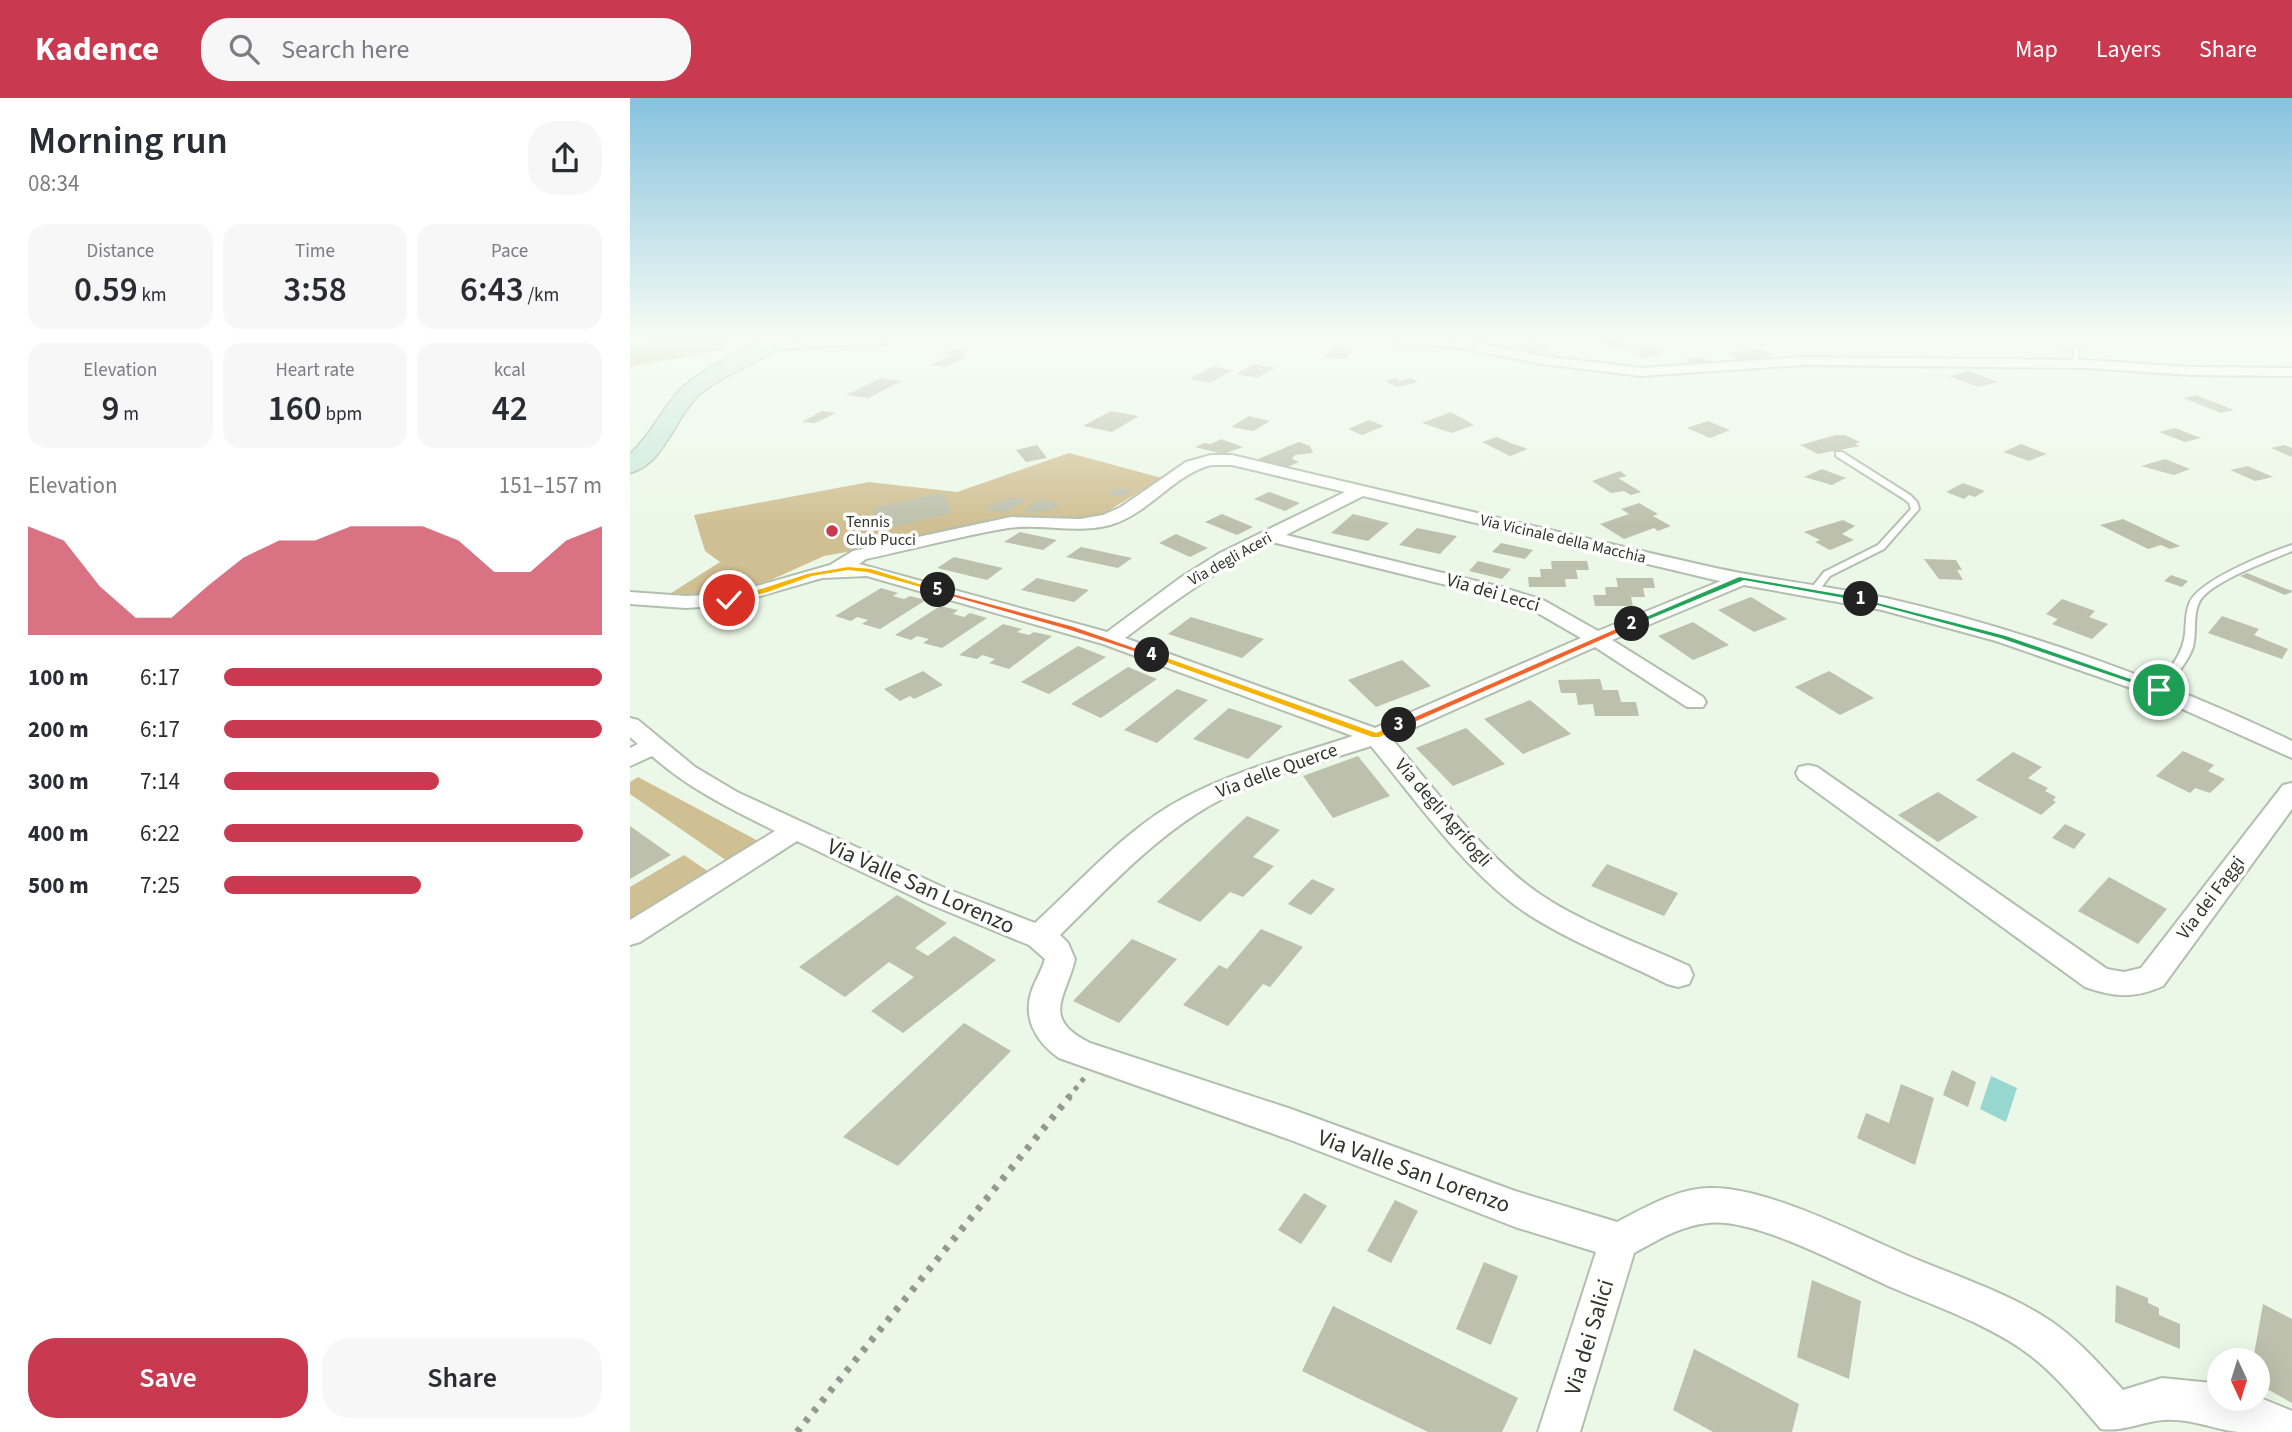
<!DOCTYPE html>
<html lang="en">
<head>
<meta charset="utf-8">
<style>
	body { margin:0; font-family:"Source Sans 3",sans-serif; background:#f7f7f7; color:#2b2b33; height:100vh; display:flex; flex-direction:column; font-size:26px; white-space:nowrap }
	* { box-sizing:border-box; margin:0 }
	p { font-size:23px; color:#7c7c81 }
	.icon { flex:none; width:38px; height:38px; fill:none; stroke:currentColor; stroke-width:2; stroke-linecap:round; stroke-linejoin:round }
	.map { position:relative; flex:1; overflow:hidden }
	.side { display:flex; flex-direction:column; background:#fff; width:630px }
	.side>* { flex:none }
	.needle { width:46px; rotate:176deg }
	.tools { position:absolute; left:1577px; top:1250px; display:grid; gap:14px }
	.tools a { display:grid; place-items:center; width:63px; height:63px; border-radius:50%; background:#fff; box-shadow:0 7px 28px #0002; font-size:35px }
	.pin { position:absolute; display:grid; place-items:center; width:60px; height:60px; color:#fff; margin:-30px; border:4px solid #fff; border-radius:50%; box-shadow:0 2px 7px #0007 }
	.km { position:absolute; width:35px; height:35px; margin:-18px; border-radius:50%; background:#222; color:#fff; font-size:19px; line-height:35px; text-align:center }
	.round { display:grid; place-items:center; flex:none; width:74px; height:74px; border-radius:28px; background:#f7f7f7 }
	.overview { display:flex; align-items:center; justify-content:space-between; height:119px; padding:0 28px }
	h1 { font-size:38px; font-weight:600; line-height:52px }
	.stats { display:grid; grid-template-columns:repeat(3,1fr); gap:10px; height:119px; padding:7px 28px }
	.stats div { display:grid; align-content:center; border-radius:18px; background:#f7f7f7; text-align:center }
	.stats b { font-size:35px; font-weight:600 }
	.stats small { font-size:19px; font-weight:400 }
	.stats p { font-size:19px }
	.chart { height:196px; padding:14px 28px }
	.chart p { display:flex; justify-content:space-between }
	.chart svg { width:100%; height:126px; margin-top:7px; fill:#c93950; opacity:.7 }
	.cta { display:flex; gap:14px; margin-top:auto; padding:14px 28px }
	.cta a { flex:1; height:80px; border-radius:28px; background:#c93950; color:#fff; font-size:28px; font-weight:600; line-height:80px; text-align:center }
	.cta a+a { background:#f7f7f7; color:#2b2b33 }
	ul { padding:0 28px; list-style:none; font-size:23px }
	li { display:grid; grid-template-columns:112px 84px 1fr; align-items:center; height:52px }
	li i { height:18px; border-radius:9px; background:#c93950 }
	header { display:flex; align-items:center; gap:42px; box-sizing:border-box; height:98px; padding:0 35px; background:#c93950; color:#fff }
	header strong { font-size:33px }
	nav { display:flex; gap:38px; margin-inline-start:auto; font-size:24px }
	.search { width:490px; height:63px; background:#f7f7f7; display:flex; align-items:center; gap:18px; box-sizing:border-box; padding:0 24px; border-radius:28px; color:#7c7c81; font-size:26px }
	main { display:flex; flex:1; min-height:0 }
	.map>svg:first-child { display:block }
	.green { fill:#d0bf92 }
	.water { fill:#96d7d0 }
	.building { fill:#bdc0ac }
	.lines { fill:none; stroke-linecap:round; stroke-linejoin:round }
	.service-casing { stroke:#b2beae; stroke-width:4 }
	.minor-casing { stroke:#b2beae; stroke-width:4 }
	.secondary-casing { stroke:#b2beae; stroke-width:3 }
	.path-far1 { stroke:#919a8e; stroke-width:5; stroke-dasharray:4.5 6; stroke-linecap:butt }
	.path { stroke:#919a8e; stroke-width:7; stroke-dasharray:5 8; stroke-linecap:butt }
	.service { fill:#fff; fill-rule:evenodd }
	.minor { fill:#fff; fill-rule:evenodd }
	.secondary { fill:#cae8db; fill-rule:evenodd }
	.split-1 { fill:#22a559; stroke:#fff; stroke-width:2 }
	.split-2 { fill:#22a559; stroke:#fff; stroke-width:2 }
	.split-3 { fill:#f0652b; stroke:#fff; stroke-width:2 }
	.split-4 { fill:#f5b400; stroke:#fff; stroke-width:2 }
	.split-5 { fill:#f0652b; stroke:#fff; stroke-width:2 }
	.split-6 { fill:#f5b400; stroke:#fff; stroke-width:2 }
	.poi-dot { fill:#c93950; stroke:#fff; stroke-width:2.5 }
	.labels { text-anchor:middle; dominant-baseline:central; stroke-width:7; stroke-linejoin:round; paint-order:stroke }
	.far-poi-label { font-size:16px; fill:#2f342d; stroke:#fff; text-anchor:start }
	.far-street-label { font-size:16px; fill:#2f342d; stroke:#fff }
	.street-label { font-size:19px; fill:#2f342d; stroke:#fff }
	.near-street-label { font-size:23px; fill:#2f342d; stroke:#fff }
</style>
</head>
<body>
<header>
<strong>Kadence</strong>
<div class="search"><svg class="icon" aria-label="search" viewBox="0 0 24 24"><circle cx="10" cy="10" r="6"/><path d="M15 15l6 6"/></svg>Search here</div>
<nav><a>Map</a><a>Layers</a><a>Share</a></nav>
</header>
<main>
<section class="side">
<div class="overview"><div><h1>Morning run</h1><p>08:34</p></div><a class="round"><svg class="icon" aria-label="share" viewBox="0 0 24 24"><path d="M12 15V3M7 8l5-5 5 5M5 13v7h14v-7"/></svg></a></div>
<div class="stats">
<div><p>Distance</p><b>0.59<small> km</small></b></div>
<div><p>Time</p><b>3:58</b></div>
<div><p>Pace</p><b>6:43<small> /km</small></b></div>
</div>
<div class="stats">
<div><p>Elevation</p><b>9<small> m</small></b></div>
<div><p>Heart rate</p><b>160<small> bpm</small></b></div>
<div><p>kcal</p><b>42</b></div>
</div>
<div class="chart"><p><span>Elevation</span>151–157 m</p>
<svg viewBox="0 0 160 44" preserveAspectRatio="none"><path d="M0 44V6L10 11L20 27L30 38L40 38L50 27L60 17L70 11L80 11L90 6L100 6L110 6L120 11L130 22L140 22L150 11L160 6V44z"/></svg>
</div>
<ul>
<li><b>100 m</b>6:17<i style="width:100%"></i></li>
<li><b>200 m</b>6:17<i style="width:100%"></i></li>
<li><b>300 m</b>7:14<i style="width:57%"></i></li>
<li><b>400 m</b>6:22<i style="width:95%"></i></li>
<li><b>500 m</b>7:25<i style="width:52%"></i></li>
</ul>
<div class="cta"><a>Save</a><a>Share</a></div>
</section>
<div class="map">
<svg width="1662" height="1334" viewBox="0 0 1662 1334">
	<rect width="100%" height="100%" fill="#ebf8e7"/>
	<g class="green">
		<path d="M36 243 96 244 97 251 0 269V248Z"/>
		<path d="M439 355 532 380 465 421 411 420 194 458 143 481 92 499 38 497 90 464 75 453 64 417 239 384 327 394Z"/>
		<path d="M8 679 132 745 100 765 0 696V684Z"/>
		<path d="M54 757 82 776 0 826V789Z"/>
	</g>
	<path class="water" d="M1361 978 1387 990 1376 1024 1350 1011Z"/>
	<g class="building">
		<path d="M980 241H986L999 247 985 251 970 244Z"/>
		<path d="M904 244 918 251 900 255 887 248Z"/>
		<path d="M704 248 715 249 712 252 723 253 716 261 694 259Z"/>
		<path d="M1022 249 1035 254 1015 260 1002 255Z"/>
		<path d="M323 251 340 254 329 259 335 260 316 269 301 267 324 256 316 255Z"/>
		<path d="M1130 251 1143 258 1110 263 1098 255Z"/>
		<path d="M1071 259 1082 265 1066 268 1055 261Z"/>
		<path d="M624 266 646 270 628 280 606 276Z"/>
		<path d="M583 268 603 272 580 285 559 281Z"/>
		<path d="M1339 273 1368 284 1348 289 1319 278Z"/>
		<path d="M251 280 272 283 238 300 216 297Z"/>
		<path d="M765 280 771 283 781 280 788 284 768 289 755 283Z"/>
		<path d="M1566 297 1604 312 1591 315 1553 300Z"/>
		<path d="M192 313 206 315 185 325 172 324Z"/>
		<path d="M481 313 509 318 482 334 453 328Z"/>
		<path d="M821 314 844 327 822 335 792 325Z"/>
		<path d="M619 318 640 323 623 333 601 329Z"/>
		<path d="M739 322 754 328 732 337 718 331Z"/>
		<path d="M1078 323 1100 332 1080 340 1057 330Z"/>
		<path d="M1545 330 1571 340 1555 344 1529 334Z"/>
		<path d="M1206 337H1215L1230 344 1225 346 1230 348 1188 356 1170 347Z"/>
		<path d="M867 339 883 346 898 351 880 358 852 344Z"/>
		<path d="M591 341 613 349 593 356 565 349 574 345 581 346Z"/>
		<path d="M669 344 680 348 683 355 665 357 662 361 669 364 653 371 628 361Z"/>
		<path d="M1391 346 1417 356 1399 363 1373 354Z"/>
		<path d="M407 347 417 360 396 364 386 352Z"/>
		<path d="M1654 347 1662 350V359L1641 350Z"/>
		<path d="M1535 361 1560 371 1544 377 1511 368Z"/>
		<path d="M1618 368 1643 379 1625 383 1600 372Z"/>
		<path d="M1192 371 1216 380 1202 387 1174 379Z"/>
		<path d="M990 373 997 378 988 380 1011 394 1001 397 994 393 981 395 962 383Z"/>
		<path d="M1333 385 1355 393 1345 399 1339 397 1334 401 1316 394Z"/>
		<path d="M487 390 501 393 491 399 477 396Z"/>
		<path d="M639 394 670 405 655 413 624 401Z"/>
		<path d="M305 396H314L322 415 249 432 243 410Z"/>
		<path d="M383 399 397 402 375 415 351 410Z"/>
		<path d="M408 401 430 406 417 414 412 413 406 416 393 413Z"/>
		<path d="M1009 405 1028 416 1023 418 1041 428 1028 433 1024 430 994 441 970 426 999 416 991 411Z"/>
		<path d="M592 416 623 429 607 437 575 424Z"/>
		<path d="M723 416 759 425 738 443 701 435Z"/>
		<path d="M1493 421 1550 448 1540 451 1531 447 1518 451 1470 427Z"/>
		<path d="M1213 422 1225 428 1212 436 1224 442 1200 452 1185 444 1190 442 1174 434Z"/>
		<path d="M787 430 827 438 810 456 769 447Z"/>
		<path d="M390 434 427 442 413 452 374 444Z"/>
		<path d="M546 436 578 450 560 459 529 445Z"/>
		<path d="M871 445 903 452 895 461 862 454Z"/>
		<path d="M451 449 502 460 488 470 436 459Z"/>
		<path d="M324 459 373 470 357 482 307 470Z"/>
		<path d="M1294 461 1326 462 1332 472H1327L1333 482 1309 481Z"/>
		<path d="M848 463 881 471 872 481 839 473Z"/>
		<path d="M921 463H957L959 472H946L948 481H935L936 489H899L898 479H911L910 471H922Z"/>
		<path d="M1617 475 1662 493V494L1655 497 1610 478Z"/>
		<path d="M1541 477 1558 483 1552 489 1534 483Z"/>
		<path d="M407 480 459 492 444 504 391 492Z"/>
		<path d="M986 480H1023L1025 490H1013L1015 499H1001L1003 508H965L963 497H976L975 489H988Z"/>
		<path d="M251 490 268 495 263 498 274 501 280 498 296 502 250 531 232 526 238 522 227 519 221 523 205 518Z"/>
		<path d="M1121 499 1157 521 1124 534 1088 512Z"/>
		<path d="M1432 501 1465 513 1459 519 1478 526 1462 541 1422 526 1428 521 1416 516Z"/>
		<path d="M310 508 328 512 323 516 334 519 340 515 357 520 312 550 293 545 299 541 287 538 281 542 265 537Z"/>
		<path d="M1592 518 1629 531 1624 537 1658 551 1652 561 1578 535Z"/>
		<path d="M561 519 634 541 612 560 538 536Z"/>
		<path d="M1063 524 1099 547 1063 562 1028 538Z"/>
		<path d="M373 526 392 531 387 534 399 537 404 534 422 538 379 571 359 565 365 561 352 557 347 561 329 557Z"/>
		<path d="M448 548 476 559 419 596 391 584Z"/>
		<path d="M772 562 801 588 746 609 718 582Z"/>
		<path d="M498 569 527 581 471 620 441 606Z"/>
		<path d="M293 573 313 587 284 601 280 598 270 603 254 591Z"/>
		<path d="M1199 573 1244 600 1210 617 1165 589Z"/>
		<path d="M970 581 973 592H988L991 604H1006L1009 618H965L963 606 948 607 946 595H931L928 582Z"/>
		<path d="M547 591 578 602 527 645 494 632Z"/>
		<path d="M900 602 941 636 893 656 854 621Z"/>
		<path d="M599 610 653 628 618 661 563 641Z"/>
		<path d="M836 630 875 666 823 688 786 650Z"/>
		<path d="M1553 653 1584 667 1578 673 1595 681 1580 695 1565 690 1560 695 1526 678Z"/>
		<path d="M1383 654 1412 669 1398 680 1418 690 1415 693 1426 699 1423 702 1426 704 1411 717 1346 682Z"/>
		<path d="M728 658 760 698 703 720 673 678Z"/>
		<path d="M1308 694 1348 719 1308 744 1268 717Z"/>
		<path d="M617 718 650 732 623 759 644 768 613 799 600 794 570 824 527 804Z"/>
		<path d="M1435 726 1456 736 1444 751 1422 740Z"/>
		<path d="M0 728 41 757 0 781Z"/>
		<path d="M977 766 1048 795 1034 818 961 788Z"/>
		<path d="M1479 779 1537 811 1508 846 1448 813Z"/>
		<path d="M682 781 705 791 681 817 658 806Z"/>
		<path d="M267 797 317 825 285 850 298 858 324 838 366 862 273 935 241 913 284 879 259 864 215 899 169 869Z"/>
		<path d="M631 831 673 849 640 889 633 886 598 928 553 907 589 867 597 871Z"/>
		<path d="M502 841 547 861 489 925 443 903Z"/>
		<path d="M334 925 381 953 268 1068 213 1039Z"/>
		<path d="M1322 972 1346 984 1338 1009 1313 997Z"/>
		<path d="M1271 986 1304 1000 1285 1067 1227 1040 1236 1015 1259 1025Z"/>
		<path d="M674 1095 697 1108 671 1146 648 1132Z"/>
		<path d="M765 1102 788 1113 761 1165 737 1153Z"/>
		<path d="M854 1164 888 1178 861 1247 826 1231Z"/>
		<path d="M1182 1182 1231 1203 1219 1281 1167 1259Z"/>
		<path d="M1486 1187 1518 1200V1205L1529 1210V1217L1550 1226V1251L1485 1224Z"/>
		<path d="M1633 1206 1662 1221V1305L1628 1286V1262H1623Z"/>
		<path d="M703 1208 888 1300 872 1334H798L672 1273Z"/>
		<path d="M1064 1251 1169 1306 1162 1334H1083L1043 1312Z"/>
	</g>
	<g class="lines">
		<g class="service-casing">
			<g id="service">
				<path d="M1424 241H1433L1449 250 1448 267 1443 266 1444 252Z"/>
				<path d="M1206 354H1212L1280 397 1287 404 1289 411 1254 451 1200 478 1187 495 1184 496 1179 493 1194 474 1248 447 1281 411 1279 405 1274 401 1206 358Z"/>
				<path d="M1662 447V453C1639 463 1585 482 1571 501 1562 514 1567 534 1563 549 1557 566 1543 580 1533 594H1525L1523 592C1535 576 1550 561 1554 542 1557 529 1554 516 1560 504 1570 482 1638 455 1662 447Z"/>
			</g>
		</g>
		<g class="minor-casing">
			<g id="minor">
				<path d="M181 241H263L257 245 134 252 128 248 134 244Z"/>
				<path d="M759 241 830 242 913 258 1011 270 1172 259 1456 262 1560 269 1662 270V278L1560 277 1456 270 1172 267 1011 278 913 266 830 250 765 245Z"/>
				<path d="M581 357H602C762 395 921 433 1081 469 1139 482 1198 488 1256 500 1391 531 1537 583 1662 643V660L1521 597 1366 543 1252 512 1114 487 982 542 1073 599 1076 604 1073 609H1057L965 549 761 640C804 690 844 745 896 786 938 820 1009 845 1059 868L1063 877 1059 886 1048 889 1037 886C988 861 917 835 876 800 824 757 784 700 741 648 683 667 618 682 566 716 515 749 473 795 430 837L438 845 445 861C436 900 410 920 460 945L661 1011 885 1093 987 1124C1016 1109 1048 1090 1081 1090 1137 1089 1227 1136 1281 1159 1328 1179 1388 1198 1429 1229 1453 1247 1473 1270 1493 1292L1532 1280 1582 1285 1589 1287V1300L1628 1299 1662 1313V1334C1644 1334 1625 1334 1608 1334 1582 1331 1561 1320 1533 1322 1511 1324 1493 1334 1471 1331 1449 1306 1428 1279 1401 1258 1365 1229 1305 1208 1263 1190 1217 1170 1125 1119 1078 1125 1050 1128 1028 1142 1004 1155L950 1334H908L966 1154 885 1129 658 1041 429 960C406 944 392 920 402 892 406 881 412 872 415 861L399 847 297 805 167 743 10 844 0 847V822L145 733C101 711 59 691 22 658L0 668V650L8 646 0 639V620L8 622 65 669 107 694 317 791 405 825C450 784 498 729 552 701 606 672 665 657 723 638L473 546 237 478 192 480 99 507 56 510 0 506V494L56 498 99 496 200 467 223 453 381 419 450 421 473 417 491 409 556 364ZM581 367H602L715 394 590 455 550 480 477 534 229 466 236 461C283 451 331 438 378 430 412 425 446 436 480 427 519 416 543 377 581 367ZM733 398 1085 482 1091 483 968 533 913 502 871 489 656 437ZM642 444 857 497 899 510 951 540 745 630 495 540C543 504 588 471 642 444Z"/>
				<path d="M1178 667 1187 669 1477 871 1494 874 1511 870 1653 687 1662 685V711L1533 888C1504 901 1484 899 1455 889L1169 681 1166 675 1169 669Z"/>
			</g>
		</g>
		<g class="secondary-casing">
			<path id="secondary" d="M133 241H156C135 266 87 276 64 302 44 324 32 367 0 375V356C21 337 31 312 50 292 72 270 106 257 133 241Z"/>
		</g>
		<path class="path-far1" d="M438 1000 455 979"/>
		<path class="path" d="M167 1334 440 998"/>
		<use href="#service" class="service"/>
		<use href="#minor" class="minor"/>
		<use href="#secondary" class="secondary"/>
	</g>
	<linearGradient id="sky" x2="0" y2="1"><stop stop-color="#87c2de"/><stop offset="0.56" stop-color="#f6fcf4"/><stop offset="1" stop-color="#f6fcf4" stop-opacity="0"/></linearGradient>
	<rect width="1662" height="428" fill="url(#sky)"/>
	<path class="split-1" d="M1228 499 1376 537 1535 592 1526 594 1370 541 1228 503Z"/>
	<path class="split-2" d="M1109 478 1231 499 1236 501 1231 504 1114 483 1005 528 997 526Z"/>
	<path class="split-3" d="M1002 523 1005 524V528L773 630 764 627Z"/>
	<path class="split-4" d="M519 555H526L746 634 769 624 775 627 750 640H742L519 559Z"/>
	<path class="split-5" d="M304 490 444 528 527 557 519 559 437 532 304 494Z"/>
	<path class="split-6" d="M218 468 241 470 312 492 308 495 237 475 218 473 182 479 138 495 99 504 94 502 177 475Z"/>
	<circle class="poi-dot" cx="202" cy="433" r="7"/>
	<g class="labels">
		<g class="far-poi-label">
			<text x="216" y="424">Tennis<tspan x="216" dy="18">Club Pucci</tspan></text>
		</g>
		<g class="far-street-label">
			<text transform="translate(933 441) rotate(13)">Via Vicinale della Macchia</text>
			<text transform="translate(600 461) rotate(-29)">Via degli Aceri</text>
		</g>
		<g class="street-label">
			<text transform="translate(863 495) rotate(16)">Via dei Lecci</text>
			<text transform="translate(647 673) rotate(-20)">Via delle Querce</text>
			<text transform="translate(813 715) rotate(49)">Via degli Agrifogli</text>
			<text transform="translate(1581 800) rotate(-53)">Via dei Faggi</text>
		</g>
		<g class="near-street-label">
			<text transform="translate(291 788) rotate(24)">Via Valle San Lorenzo</text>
			<text transform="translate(784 1073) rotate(20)">Via Valle San Lorenzo</text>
			<text transform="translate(959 1239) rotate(-73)">Via dei Salici</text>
		</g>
	</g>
</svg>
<div class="tools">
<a><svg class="needle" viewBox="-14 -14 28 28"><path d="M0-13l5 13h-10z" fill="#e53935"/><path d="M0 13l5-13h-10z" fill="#7c7c81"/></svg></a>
</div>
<div class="pin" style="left:1529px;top:592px;background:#1e9e55"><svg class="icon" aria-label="arrive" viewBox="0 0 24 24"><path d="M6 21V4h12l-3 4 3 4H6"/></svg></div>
<div class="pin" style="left:99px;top:502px;background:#d93025"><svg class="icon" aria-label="check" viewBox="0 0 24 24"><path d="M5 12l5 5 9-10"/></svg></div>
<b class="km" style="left:1231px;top:501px">1</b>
<b class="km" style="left:1002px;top:526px">2</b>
<b class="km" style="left:769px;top:627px">3</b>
<b class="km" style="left:522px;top:557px">4</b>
<b class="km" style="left:308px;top:492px">5</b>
</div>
</main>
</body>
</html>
